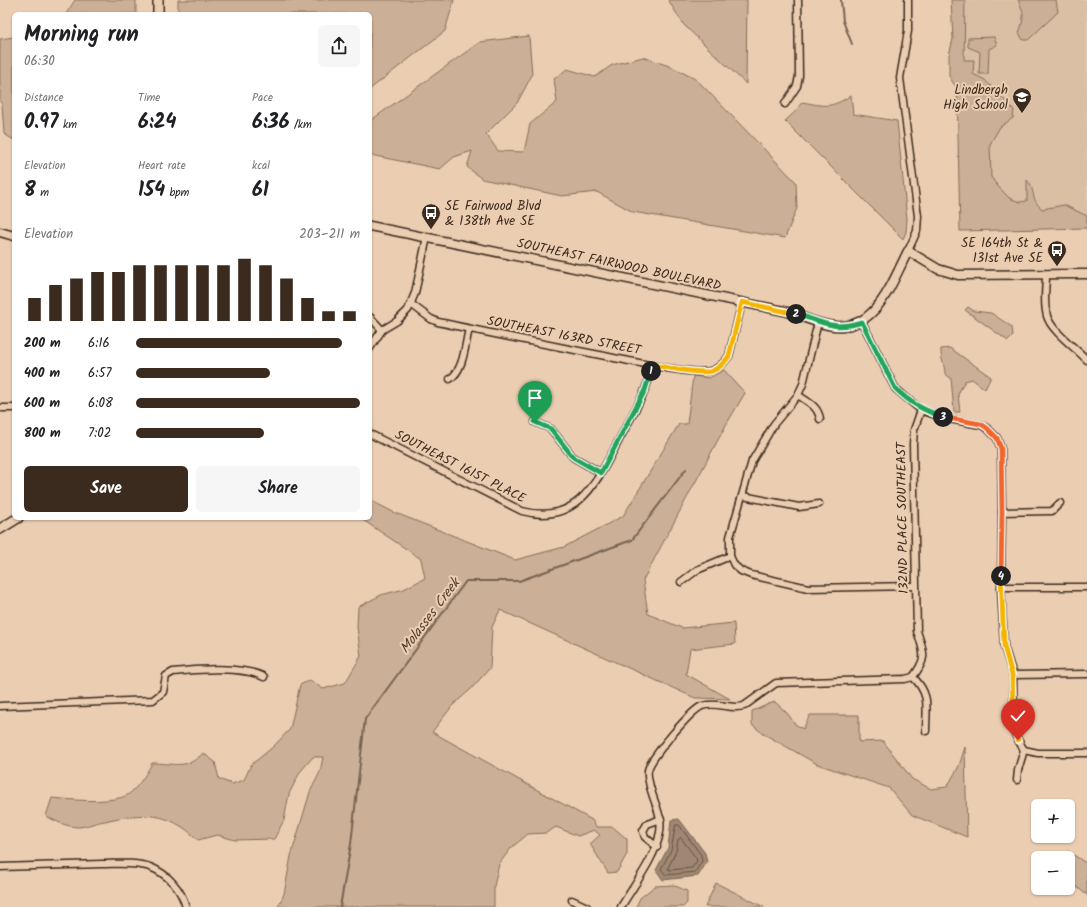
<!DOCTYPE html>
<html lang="en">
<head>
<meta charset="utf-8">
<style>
	body { margin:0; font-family:Kalam,sans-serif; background:#f6f6f6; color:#202124; height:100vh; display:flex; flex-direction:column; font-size:15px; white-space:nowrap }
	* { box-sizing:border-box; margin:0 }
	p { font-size:13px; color:#757577 }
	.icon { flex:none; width:22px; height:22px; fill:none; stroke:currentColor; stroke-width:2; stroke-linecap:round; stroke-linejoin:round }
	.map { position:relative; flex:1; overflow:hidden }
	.details { position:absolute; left:12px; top:12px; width:360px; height:508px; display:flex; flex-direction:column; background:#fff; border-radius:6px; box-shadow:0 1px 3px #0004 }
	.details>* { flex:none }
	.controls { position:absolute; left:1031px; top:799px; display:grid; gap:8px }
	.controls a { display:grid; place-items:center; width:44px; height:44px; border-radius:6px; background:#fff; box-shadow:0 1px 3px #0004; font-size:20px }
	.pin { position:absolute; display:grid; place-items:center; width:34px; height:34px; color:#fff; margin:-41px -17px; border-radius:50% 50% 50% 0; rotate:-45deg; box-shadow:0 0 4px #0007 }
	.pin .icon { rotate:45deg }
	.km { position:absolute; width:20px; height:20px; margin:-10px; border-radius:50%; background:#222; color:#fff; font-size:11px; line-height:20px; text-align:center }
	.round { display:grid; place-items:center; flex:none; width:42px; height:42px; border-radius:6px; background:#f6f6f6 }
	.head { display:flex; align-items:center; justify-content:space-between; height:68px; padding:0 12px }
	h1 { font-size:22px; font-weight:800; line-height:30px }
	.figures { display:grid; grid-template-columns:repeat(3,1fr); gap:6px; height:68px; padding:4px 12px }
	.figures div { display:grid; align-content:center }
	.figures b { font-size:20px; font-weight:800 }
	.figures small { font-size:11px; font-weight:400 }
	.figures p { font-size:11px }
	.chart { height:112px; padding:8px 12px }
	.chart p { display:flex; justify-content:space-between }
	.chart svg { width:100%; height:72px; margin-top:4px; stroke:#3b2a1e; stroke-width:6 }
	.button { display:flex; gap:8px; margin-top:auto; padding:8px 12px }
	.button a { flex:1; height:46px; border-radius:6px; background:#3b2a1e; color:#fff; font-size:16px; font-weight:800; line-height:46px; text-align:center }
	.button a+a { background:#f6f6f6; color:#202124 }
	ul { padding:0 12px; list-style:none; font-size:13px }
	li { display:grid; grid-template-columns:64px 48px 1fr; align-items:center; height:30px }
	li i { height:10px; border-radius:5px; background:#3b2a1e }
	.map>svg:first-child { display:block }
	.built { fill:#dabfa4 }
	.green { fill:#cbb097; stroke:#836d5a }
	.water { fill:#9f8873; stroke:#776251 }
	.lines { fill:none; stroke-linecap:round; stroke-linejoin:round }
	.shore { stroke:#635040; stroke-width:1 }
	.stream { stroke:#776251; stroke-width:2 }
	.minor-casing { stroke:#3b2a1e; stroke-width:9 }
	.tertiary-casing { stroke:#3b2a1e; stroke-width:11 }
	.secondary-casing { stroke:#3b2a1e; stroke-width:12 }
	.minor { stroke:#ebceb2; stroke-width:6 }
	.tertiary { stroke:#ebceb2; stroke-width:8 }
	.secondary { stroke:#ebceb2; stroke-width:9 }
	.split-1-casing { stroke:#fff; stroke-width:8 }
	.split-2-casing { stroke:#fff; stroke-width:8 }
	.split-3-casing { stroke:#fff; stroke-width:8 }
	.split-4-casing { stroke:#fff; stroke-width:8 }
	.split-5-casing { stroke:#fff; stroke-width:8 }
	.split-1 { stroke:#22a559; stroke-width:5 }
	.split-2 { stroke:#f5b400; stroke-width:5 }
	.split-3 { stroke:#22a559; stroke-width:5 }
	.split-4 { stroke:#f0652b; stroke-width:5 }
	.split-5 { stroke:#f5b400; stroke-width:5 }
	.labels { text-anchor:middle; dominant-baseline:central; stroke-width:4; stroke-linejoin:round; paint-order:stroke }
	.poi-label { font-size:13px; fill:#3b2a1e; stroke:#ebceb2; text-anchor:end }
	.street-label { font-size:13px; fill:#3b2a1e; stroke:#ebceb2 }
	.water-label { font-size:14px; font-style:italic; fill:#4f3d2f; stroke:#ebceb2 }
</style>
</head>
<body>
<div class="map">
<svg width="1087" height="907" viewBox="0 0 1087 907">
	<rect width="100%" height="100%" fill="#ebceb2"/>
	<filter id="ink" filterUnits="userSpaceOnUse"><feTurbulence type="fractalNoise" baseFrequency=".025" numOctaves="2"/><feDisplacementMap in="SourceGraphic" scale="8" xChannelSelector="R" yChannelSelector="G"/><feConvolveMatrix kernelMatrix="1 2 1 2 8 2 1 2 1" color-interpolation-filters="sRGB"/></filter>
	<g filter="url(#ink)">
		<path class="built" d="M955 0H1087V228L960 230Z"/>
		<g class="green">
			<path d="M75 0H136V14H66Z"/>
			<path d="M178 0H454L445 31 370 89V14H178Z"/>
			<path d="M668 0H747L746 84 684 25Z"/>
			<path d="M951 0H965L964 60H974L973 74 985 80 1014 110 1013 118 1000 127 990 144 991 177 996 184 1009 198 1020 202 1027 201V180C1036 189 1029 197 1042 209L1064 205 1087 216V228L960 231 957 89 949 76V55L953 39Z"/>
			<path d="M1018 0H1056L1058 12 1028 40H1023L1019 33C1024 19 1025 13 1018 0Z"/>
			<path d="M529 36 532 75 517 103 486 134 498 151 524 152 530 124 557 102 554 79 567 69 595 77 612 65 643 57 672 67 697 80 796 182 797 208 785 238 633 212 597 192 562 196 482 179 467 167 472 151 454 157 440 169 370 155V121L480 42Z"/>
			<path d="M14 37V140L4 134 2 104 0 102V39Z"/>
			<path d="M994 37 997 45 989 49 988 74H979L980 52 968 47V38Z"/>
			<path d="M851 95 853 114 897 121 907 219 906 232 903 239 785 121 796 111 802 102C825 106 831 109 851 95Z"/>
			<path d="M968 307 974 311 991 313 1012 327 1013 336 1008 341 965 310Z"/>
			<path d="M950 348 991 377 985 389 972 379 965 381 958 394 960 412H954L951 378 945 374C945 365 940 358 941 349Z"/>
			<path d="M724 370 745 393 726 425 643 580 648 614 682 628 734 623 735 644 690 649 686 674 730 699 695 698 500 610 492 627 490 668 471 689 453 705 432 732 592 820 596 827H613L627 839V854L617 872 608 873 590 844 600 835 594 830 578 836 556 827 546 833 528 834 511 848 499 864 494 886V907H278L284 894 291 856 310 792 320 772 323 757H313L300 772 289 794 284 820 274 839 235 840 217 835 198 840C169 811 143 812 105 821 96 822 86 827 78 827 67 827 55 821 46 816L52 798C72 800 104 803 123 797 134 794 147 773 152 763 173 763 188 770 203 753L215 762 219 779 232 784 244 780 251 765 274 746 290 729 300 685 310 680 323 689 345 683 361 656 357 627 358 607 381 595 404 589 425 578 421 559 360 518H370V500L393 512 515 560 564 547 623 516 679 424H687L693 376 709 378Z"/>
			<path d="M775 702 787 713 795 724 803 729 810 715H859V742L883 741 912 779 931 789 947 787 959 766 965 747 967 837 912 815 889 788 817 764 764 734 752 725V711C760 709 766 704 775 702Z"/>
			<path d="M1068 851 1087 864V895L1068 880V858H1067Z"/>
			<path d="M716 883 764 907H705Z"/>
			<path d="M673 885 687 891V903L683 907H636L640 898 655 886Z"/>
		</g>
		<path class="water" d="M679 819 705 853 707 862 698 876 663 880 656 870 668 848 671 820Z"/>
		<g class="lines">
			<g class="shore">
				<path d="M676 825H679L701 855 702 861 695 872 666 875 661 869 671 850Z"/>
				<path d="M681 838 696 858 697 861 692 868 669 870 668 868 676 851 678 840Z"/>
			</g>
			<g class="stream">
				<path d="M841 0 843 21 852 44"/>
				<path d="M340 907 351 844 365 719 466 581H519L632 540 686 469"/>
			</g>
			<g class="minor-casing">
				<g id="minor">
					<path d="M908 0V31L900 78 918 216 917 231 908 251"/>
					<path d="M785 104 797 86 799 76 798 0"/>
					<path d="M1046 275C1046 287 1043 303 1047 316 1051 331 1076 348 1087 360"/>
					<path d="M411 304 431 319 438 322C502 336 566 348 629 361 646 364 696 375 710 371 718 369 724 363 729 356L742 302"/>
					<path d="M370 317 382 330"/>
					<path d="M818 322 803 384 798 395 774 424 752 461 730 537V556L734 565 741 571 751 575 808 588 915 586"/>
					<path d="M862 322 895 388 903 395 921 410 944 418 981 425 987 428 997 438 1001 449 1002 512 1001 587 1004 646 1013 675 1014 732 1018 740 1024 750"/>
					<path d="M370 348 382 330 397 321 408 310 415 293 427 237"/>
					<path d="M450 379C464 370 465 344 469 329"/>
					<path d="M798 395C808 402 818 406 820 419"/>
					<path d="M0 408H14"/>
					<path d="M921 410 914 430 913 444 917 631C924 653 928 657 913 677 931 695 926 707 926 731"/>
					<path d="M535 422 551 429 573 457 601 473"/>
					<path d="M370 434 522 511C578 526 597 481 619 440 627 424 637 408 644 392 648 383 650 374 653 365"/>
					<path d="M743 496 799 507 819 504"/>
					<path d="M1002 512 1052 511 1060 503"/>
					<path d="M681 582 697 570 730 556"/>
					<path d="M1001 587H1087"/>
					<path d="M1013 675 1087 674"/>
					<path d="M0 706 153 700 163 692 166 676 173 672C196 669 244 666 264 677"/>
					<path d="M1024 750 1038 753H1087"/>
					<path d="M1017 780 1018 770 1024 750"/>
					<path d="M657 847 645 837 643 831 647 824 661 819"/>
					<path d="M0 867C34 866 68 865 102 864 117 864 135 862 150 867 168 874 181 889 186 907"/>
					<path d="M572 900 587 907"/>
					<path d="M621 907C634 885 656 857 660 832 663 814 652 800 649 782 648 778 647 771 649 767 654 755 690 711 702 706 716 701 730 710 744 706L776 683 905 679 913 677"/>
				</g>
			</g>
			<g class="tertiary-casing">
				<g id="tertiary">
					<path d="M370 226 784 311C799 315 813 322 828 325 875 335 891 284 908 251L938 269 958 275 1087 274"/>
					<path d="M0 232 14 236"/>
				</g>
			</g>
			<g class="secondary-casing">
				<g id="secondary">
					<path d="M158 0V14"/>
					<path d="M0 529 18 518"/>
				</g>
			</g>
			<use href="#minor" class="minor"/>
			<use href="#tertiary" class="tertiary"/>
			<use href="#secondary" class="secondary"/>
		</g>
	</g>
	<g class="lines" filter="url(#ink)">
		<g class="split-1-casing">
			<path id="split-1" d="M535 422 551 429 573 457 601 473 645 390 651 371"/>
		</g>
		<g class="split-2-casing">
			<path id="split-2" d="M651 371 652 365C666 367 701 375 712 371 720 368 725 362 729 356L742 302 796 314"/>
		</g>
		<g class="split-3-casing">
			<path id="split-3" d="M796 314C823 322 833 331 862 322L895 388C910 403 923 410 943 417"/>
		</g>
		<g class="split-4-casing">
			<path id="split-4" d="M943 417 981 424 987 428 997 438 1001 449 1002 512 1001 576"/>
		</g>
		<g class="split-5-casing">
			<path id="split-5" d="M1001 576 1004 646 1012 675 1014 732 1018 740"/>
		</g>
		<use href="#split-1" class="split-1"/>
		<use href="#split-2" class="split-2"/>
		<use href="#split-3" class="split-3"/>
		<use href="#split-4" class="split-4"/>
		<use href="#split-5" class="split-5"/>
	</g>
	<defs>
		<g id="school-pin" transform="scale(1)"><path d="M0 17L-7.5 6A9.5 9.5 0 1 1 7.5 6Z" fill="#3b2a1e" stroke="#ebceb2"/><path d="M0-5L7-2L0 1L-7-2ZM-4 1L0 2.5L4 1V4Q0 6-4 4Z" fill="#fff"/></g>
		<g id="bus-pin" transform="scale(1)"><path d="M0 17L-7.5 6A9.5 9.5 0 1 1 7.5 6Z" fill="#3b2a1e" stroke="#ebceb2"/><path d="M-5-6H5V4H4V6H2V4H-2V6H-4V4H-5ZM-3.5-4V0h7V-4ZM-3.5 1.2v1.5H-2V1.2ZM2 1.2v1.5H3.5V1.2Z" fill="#fff"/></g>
	</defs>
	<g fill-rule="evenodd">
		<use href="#school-pin" x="1022" y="97"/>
		<use href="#bus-pin" x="431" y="213"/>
		<use href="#bus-pin" x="1057" y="250"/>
	</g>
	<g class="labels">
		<g class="poi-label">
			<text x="1008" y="90">Lindbergh<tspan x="1008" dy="15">High School</tspan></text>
			<text x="445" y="206" text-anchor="start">SE Fairwood Blvd<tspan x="445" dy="15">&amp; 138th Ave SE</tspan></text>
			<text x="1043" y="243">SE 164th St &amp;<tspan x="1043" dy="15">131st Ave SE</tspan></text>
		</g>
		<g class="street-label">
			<text transform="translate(619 265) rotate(12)">SOUTHEAST FAIRWOOD BOULEVARD</text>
			<text transform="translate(564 336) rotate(11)">SOUTHEAST 163RD STREET</text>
			<text transform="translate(460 467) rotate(27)">SOUTHEAST 161ST PLACE</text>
			<text transform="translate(903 518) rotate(-91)">132ND PLACE SOUTHEAST</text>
		</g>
		<g class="water-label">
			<text transform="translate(430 616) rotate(-53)">Molasses Creek</text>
		</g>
	</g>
</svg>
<div class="controls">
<a>+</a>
<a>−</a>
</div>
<div class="pin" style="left:535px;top:422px;background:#1e9e55"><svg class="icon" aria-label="arrive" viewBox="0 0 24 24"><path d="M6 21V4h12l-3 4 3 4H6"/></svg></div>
<div class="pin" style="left:1018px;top:740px;background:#d93025"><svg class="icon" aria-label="check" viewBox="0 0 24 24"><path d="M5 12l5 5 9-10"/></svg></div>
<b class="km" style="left:651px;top:371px">1</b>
<b class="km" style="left:796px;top:314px">2</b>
<b class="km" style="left:943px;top:417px">3</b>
<b class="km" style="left:1001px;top:576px">4</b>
<section class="details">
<div class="head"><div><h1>Morning run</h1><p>06:30</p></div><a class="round"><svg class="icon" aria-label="share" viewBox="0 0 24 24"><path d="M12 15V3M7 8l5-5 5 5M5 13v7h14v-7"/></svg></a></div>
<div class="figures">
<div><p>Distance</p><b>0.97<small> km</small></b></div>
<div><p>Time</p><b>6:24</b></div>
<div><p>Pace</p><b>6:36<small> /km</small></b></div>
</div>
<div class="figures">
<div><p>Elevation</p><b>8<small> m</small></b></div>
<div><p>Heart rate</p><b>154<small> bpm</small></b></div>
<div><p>kcal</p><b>61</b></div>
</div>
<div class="chart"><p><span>Elevation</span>203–211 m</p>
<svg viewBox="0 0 160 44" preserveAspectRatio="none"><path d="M5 44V30M15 44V22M25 44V18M35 44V14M45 44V14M55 44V10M65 44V10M75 44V10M85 44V10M95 44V10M105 44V6M115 44V10M125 44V18M135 44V30M145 44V38M155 44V38"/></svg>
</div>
<ul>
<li><b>200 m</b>6:16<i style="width:92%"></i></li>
<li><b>400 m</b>6:57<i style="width:60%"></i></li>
<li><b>600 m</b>6:08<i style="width:100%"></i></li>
<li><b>800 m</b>7:02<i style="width:57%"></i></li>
</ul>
<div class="button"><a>Save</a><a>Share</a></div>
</section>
</div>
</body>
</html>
